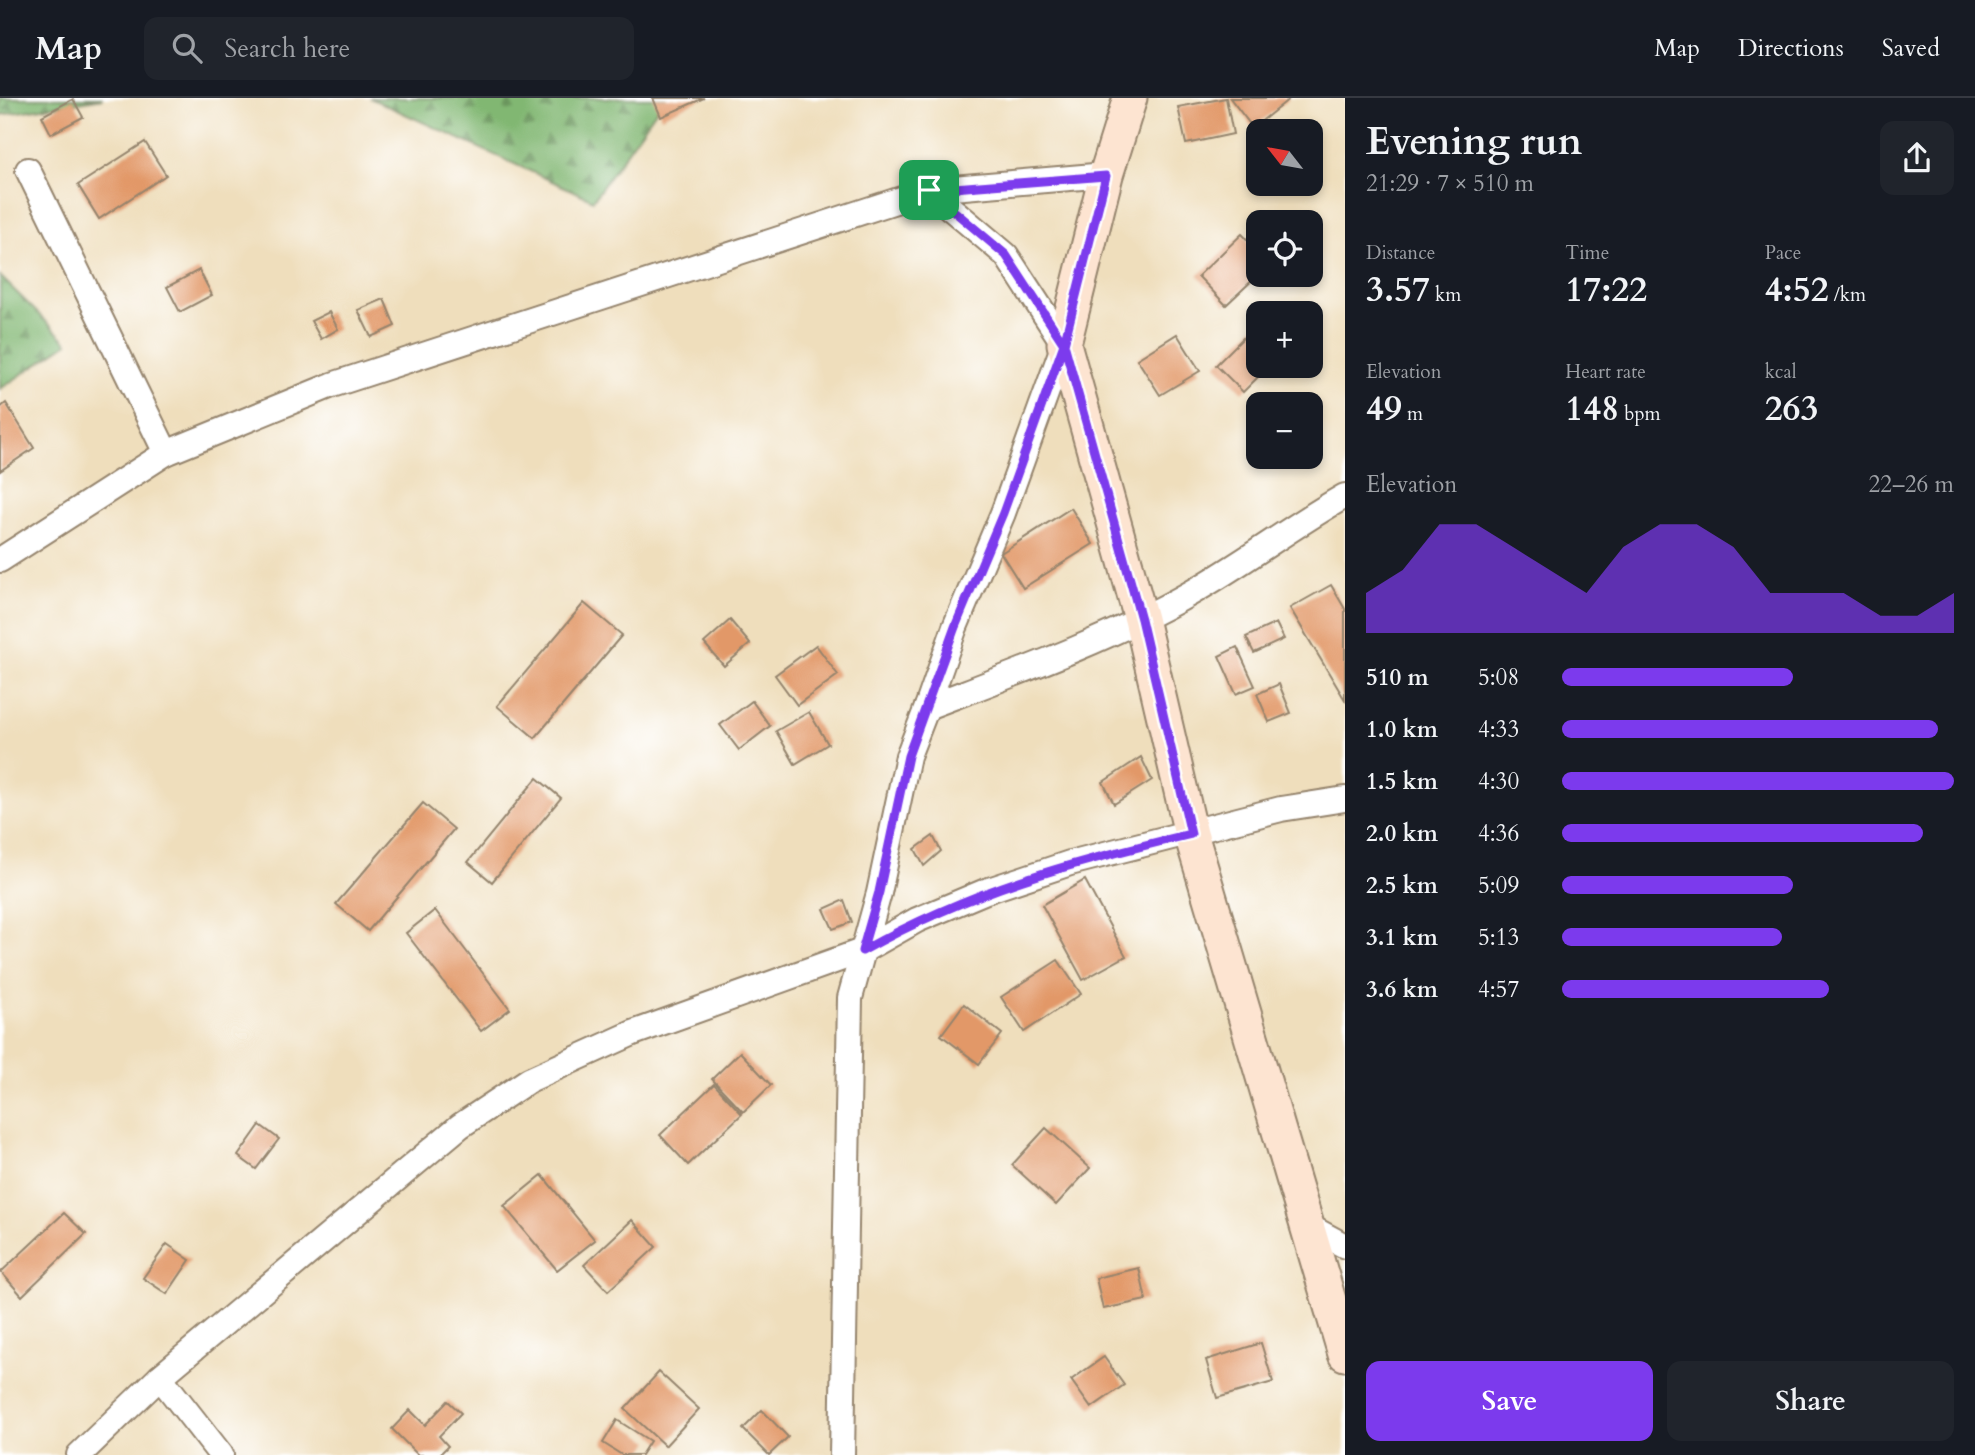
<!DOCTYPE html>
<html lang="en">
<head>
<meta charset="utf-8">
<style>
	body { margin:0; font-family:Cardo,serif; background:#20242c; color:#f1f3f6; height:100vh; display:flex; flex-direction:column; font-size:26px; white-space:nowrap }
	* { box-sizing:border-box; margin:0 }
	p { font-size:23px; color:#9ea1a6 }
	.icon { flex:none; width:38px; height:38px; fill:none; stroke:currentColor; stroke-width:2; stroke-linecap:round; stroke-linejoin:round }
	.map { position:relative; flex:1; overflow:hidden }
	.panel { display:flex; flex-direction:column; background:#171b24; width:630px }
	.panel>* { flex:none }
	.needle { width:46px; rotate:301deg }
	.controls { position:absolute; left:1246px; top:21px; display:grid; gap:14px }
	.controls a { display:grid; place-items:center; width:77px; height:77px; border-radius:14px; background:#171b24; box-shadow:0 4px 10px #0003; font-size:35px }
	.pin { position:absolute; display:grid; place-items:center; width:60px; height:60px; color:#fff; margin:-30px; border-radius:14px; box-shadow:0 4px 10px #0006 }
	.round { display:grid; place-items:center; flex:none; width:74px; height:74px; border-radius:14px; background:#20242c }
	.summary { display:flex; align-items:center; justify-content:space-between; height:119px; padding:0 21px }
	h1 { font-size:38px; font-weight:700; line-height:52px }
	.metrics { display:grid; grid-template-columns:repeat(3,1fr); gap:10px; height:119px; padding:7px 21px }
	.metrics div { display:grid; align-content:center }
	.metrics b { font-size:35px; font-weight:700 }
	.metrics small { font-size:19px; font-weight:400 }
	.metrics p { font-size:19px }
	.chart { height:196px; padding:14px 21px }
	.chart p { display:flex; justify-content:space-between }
	.chart svg { width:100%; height:126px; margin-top:7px; fill:#7c3aed; opacity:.7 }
	.cta { display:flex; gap:14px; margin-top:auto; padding:14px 21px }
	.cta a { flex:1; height:80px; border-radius:14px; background:#7c3aed; color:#fff; font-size:28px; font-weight:700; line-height:80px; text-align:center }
	.cta a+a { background:#20242c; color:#f1f3f6 }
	ul { padding:0 21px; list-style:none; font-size:23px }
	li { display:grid; grid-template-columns:112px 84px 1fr; align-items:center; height:52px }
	li i { height:18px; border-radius:9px; background:#7c3aed }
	header { display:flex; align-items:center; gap:42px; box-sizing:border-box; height:98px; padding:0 35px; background:#171b24; border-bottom:2px solid #363941 }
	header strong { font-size:33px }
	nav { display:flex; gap:38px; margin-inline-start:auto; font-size:24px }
	.search { width:490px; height:63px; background:#20242c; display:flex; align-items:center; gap:18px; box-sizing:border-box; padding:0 24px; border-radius:14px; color:#9ea1a6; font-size:26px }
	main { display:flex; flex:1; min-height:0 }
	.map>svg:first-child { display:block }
	.forest { fill:url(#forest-firs); stroke:#5e7048; stroke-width:2 }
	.building { fill:#e29868 }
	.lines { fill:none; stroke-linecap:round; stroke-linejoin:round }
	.street-casing { stroke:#95846d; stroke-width:28 }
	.secondary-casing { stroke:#95846d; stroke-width:37 }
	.street { stroke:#fff; stroke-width:24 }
	.secondary { stroke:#fde4d1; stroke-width:33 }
	.route-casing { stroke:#fff; stroke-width:14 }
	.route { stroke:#7c3aed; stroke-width:9 }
</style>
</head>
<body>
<header>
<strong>Map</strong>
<div class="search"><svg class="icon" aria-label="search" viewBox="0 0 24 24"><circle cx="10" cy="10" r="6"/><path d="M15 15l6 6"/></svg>Search here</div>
<nav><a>Map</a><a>Directions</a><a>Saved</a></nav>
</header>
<main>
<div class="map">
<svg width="1345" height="1357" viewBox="0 0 1345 1357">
	<defs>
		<pattern id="forest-firs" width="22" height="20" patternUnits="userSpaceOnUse" patternTransform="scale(1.75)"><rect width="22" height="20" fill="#81b772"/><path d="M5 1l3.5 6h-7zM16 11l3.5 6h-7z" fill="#6b955d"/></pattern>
	</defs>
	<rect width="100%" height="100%" fill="#fff"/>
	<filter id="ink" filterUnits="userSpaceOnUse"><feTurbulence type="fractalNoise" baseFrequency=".0143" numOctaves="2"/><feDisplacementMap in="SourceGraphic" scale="14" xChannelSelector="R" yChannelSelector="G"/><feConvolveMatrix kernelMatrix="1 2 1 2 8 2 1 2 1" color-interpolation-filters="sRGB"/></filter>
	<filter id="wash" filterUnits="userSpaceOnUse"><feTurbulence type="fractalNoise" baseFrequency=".00686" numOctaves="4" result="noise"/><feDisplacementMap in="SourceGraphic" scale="28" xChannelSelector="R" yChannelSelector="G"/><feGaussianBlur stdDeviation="1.57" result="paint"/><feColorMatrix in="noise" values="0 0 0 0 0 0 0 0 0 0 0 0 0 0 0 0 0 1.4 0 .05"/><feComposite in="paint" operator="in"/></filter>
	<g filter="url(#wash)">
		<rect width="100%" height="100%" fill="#efdebc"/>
		<g class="forest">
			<path d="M0 0H103L0 17Z"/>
			<path d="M370 0H665L593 102Z"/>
			<path d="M0 178 68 245 0 291Z"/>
		</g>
		<g id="blocks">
			<g class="building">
				<path d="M653 0H704L661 19Z"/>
				<path d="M1226 0 1233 36 1186 46 1178 9Z"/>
				<path d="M1230 0H1288L1289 1 1253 30Z"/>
				<path d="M73 1 83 19 51 36 42 18Z"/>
				<path d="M145 44 166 77 99 121 78 87Z"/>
				<path d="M1242 136 1258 153V177L1226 207 1198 178Z"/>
				<path d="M199 172 212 197 180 214 167 189Z"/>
				<path d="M384 201 395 228 371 239 358 212Z"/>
				<path d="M329 214 338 231 321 241 311 223Z"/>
				<path d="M1258 225V268H1269L1243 294 1216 267Z"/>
				<path d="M1177 236 1200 273 1160 297 1137 261Z"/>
				<path d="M6 305 34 350 0 373V310Z"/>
				<path d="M1071 410 1093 446 1023 490 1001 455Z"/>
				<path d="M1331 487 1345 511V602L1290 510Z"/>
				<path d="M584 505 622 537 535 640 497 608Z"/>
				<path d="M730 522 750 546 724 568 704 545Z"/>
				<path d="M1276 525 1284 541 1254 555 1246 539Z"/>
				<path d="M816 547 838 577 797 607 775 577Z"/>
				<path d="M1237 549 1255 588 1236 596 1219 558Z"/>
				<path d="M1279 586 1291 615 1269 624 1257 596Z"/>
				<path d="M752 603 770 628 739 652 720 627Z"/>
				<path d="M809 614 828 646 795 666 776 633Z"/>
				<path d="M1141 659 1152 682 1114 706 1103 684Z"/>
				<path d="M537 680 561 700 492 784 468 764Z"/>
				<path d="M423 705 454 731 368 833 336 806Z"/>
				<path d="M933 738 941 753 924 768 915 751Z"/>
				<path d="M1085 782 1126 858 1083 882 1042 807Z"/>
				<path d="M844 802 852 824 833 831 824 811Z"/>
				<path d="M435 812 510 911 481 933 406 835Z"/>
				<path d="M1058 862 1081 896 1024 934 1001 899Z"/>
				<path d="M964 906 1002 936 979 966 941 937Z"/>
				<path d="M740 954 771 987 743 1014 712 981Z"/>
				<path d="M714 986 742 1016 688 1067 660 1037Z"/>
				<path d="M260 1027 279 1041 256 1071 238 1058Z"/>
				<path d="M1046 1030 1090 1070 1056 1107 1012 1067Z"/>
				<path d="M542 1077 595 1142 557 1172 504 1108Z"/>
				<path d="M64 1115 86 1136 22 1198 1 1174Z"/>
				<path d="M632 1122 656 1149 608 1193 584 1167Z"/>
				<path d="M167 1146 190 1162 167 1196 143 1180Z"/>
				<path d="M1139 1170 1146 1202 1103 1211 1096 1180Z"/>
				<path d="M1261 1245 1273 1284 1217 1300 1206 1262Z"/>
				<path d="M1104 1259 1124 1287 1091 1310 1071 1282Z"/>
				<path d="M659 1274 699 1311 665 1348 625 1311Z"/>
				<path d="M448 1303 461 1315 439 1338 448 1348 439 1357H418L392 1331 410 1312 425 1327Z"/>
				<path d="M762 1312 788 1339 769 1357 743 1331Z"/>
				<path d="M617 1322 650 1343 641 1357H622L603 1345Z"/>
			</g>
		</g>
	</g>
	<g filter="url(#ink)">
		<use href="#blocks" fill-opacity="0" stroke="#95846d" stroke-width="2"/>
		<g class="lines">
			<g class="street-casing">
				<g id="street">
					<path d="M28 72 166 355"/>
					<path d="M0 462 166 355 332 287 929 92 1106 77"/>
					<path d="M927 609 955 529 1003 415 1064 246 1006 157 929 92"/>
					<path d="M1308 1128 1345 1148"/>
					<path d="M160 1279 221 1357"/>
					<path d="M79 1357 160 1279 460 1028 529 982 633 935 862 853 917 822 986 793 1070 765 1281 711 1345 701"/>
					<path d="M842 1357 850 900 879 795 908 658 927 609C1016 575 1108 542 1191 495 1244 465 1292 428 1345 398"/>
				</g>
			</g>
			<g class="secondary-casing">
				<path id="secondary" d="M1130 0 1106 77 1064 246 1141 521 1191 736 1345 1256"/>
			</g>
			<use href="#street" class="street"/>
			<use href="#secondary" class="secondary"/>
		</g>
	</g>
	<g class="lines" filter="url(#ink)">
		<g class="route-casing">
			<path id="route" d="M929 92 1006 157 1064 246 1003 415 955 529 908 658 879 794 862 853C973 791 1069 765 1191 736L1141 521 1064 246 1106 78 929 92"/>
		</g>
		<use href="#route" class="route"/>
	</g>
</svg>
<div class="controls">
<a><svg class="needle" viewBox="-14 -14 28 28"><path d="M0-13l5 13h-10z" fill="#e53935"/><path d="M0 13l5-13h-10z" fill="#9ea1a6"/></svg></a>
<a><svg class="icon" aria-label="locate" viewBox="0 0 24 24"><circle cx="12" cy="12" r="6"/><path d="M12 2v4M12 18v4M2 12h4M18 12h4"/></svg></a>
<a>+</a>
<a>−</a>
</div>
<div class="pin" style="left:929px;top:92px;background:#1e9e55"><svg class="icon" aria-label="arrive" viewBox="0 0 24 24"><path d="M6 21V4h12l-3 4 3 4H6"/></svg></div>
</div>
<section class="panel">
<div class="summary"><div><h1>Evening run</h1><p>21:29 · 7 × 510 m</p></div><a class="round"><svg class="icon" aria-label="share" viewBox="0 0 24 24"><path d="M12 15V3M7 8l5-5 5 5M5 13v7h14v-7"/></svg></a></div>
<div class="metrics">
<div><p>Distance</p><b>3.57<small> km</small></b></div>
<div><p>Time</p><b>17:22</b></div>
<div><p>Pace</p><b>4:52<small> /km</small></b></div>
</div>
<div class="metrics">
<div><p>Elevation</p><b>49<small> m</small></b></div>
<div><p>Heart rate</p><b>148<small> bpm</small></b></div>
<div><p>kcal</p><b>263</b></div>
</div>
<div class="chart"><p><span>Elevation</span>22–26 m</p>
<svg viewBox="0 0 160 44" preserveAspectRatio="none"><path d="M0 44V30L10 22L20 6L30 6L40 14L50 22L60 30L70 14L80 6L90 6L100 14L110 30L120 30L130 30L140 38L150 38L160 30V44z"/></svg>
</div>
<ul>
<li><b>510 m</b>5:08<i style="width:59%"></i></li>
<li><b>1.0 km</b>4:33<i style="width:96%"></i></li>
<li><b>1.5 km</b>4:30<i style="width:100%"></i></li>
<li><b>2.0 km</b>4:36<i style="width:92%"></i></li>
<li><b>2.5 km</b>5:09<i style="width:59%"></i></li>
<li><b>3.1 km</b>5:13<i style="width:56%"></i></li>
<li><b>3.6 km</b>4:57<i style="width:68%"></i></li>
</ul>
<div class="cta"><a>Save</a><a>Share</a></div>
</section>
</main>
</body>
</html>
